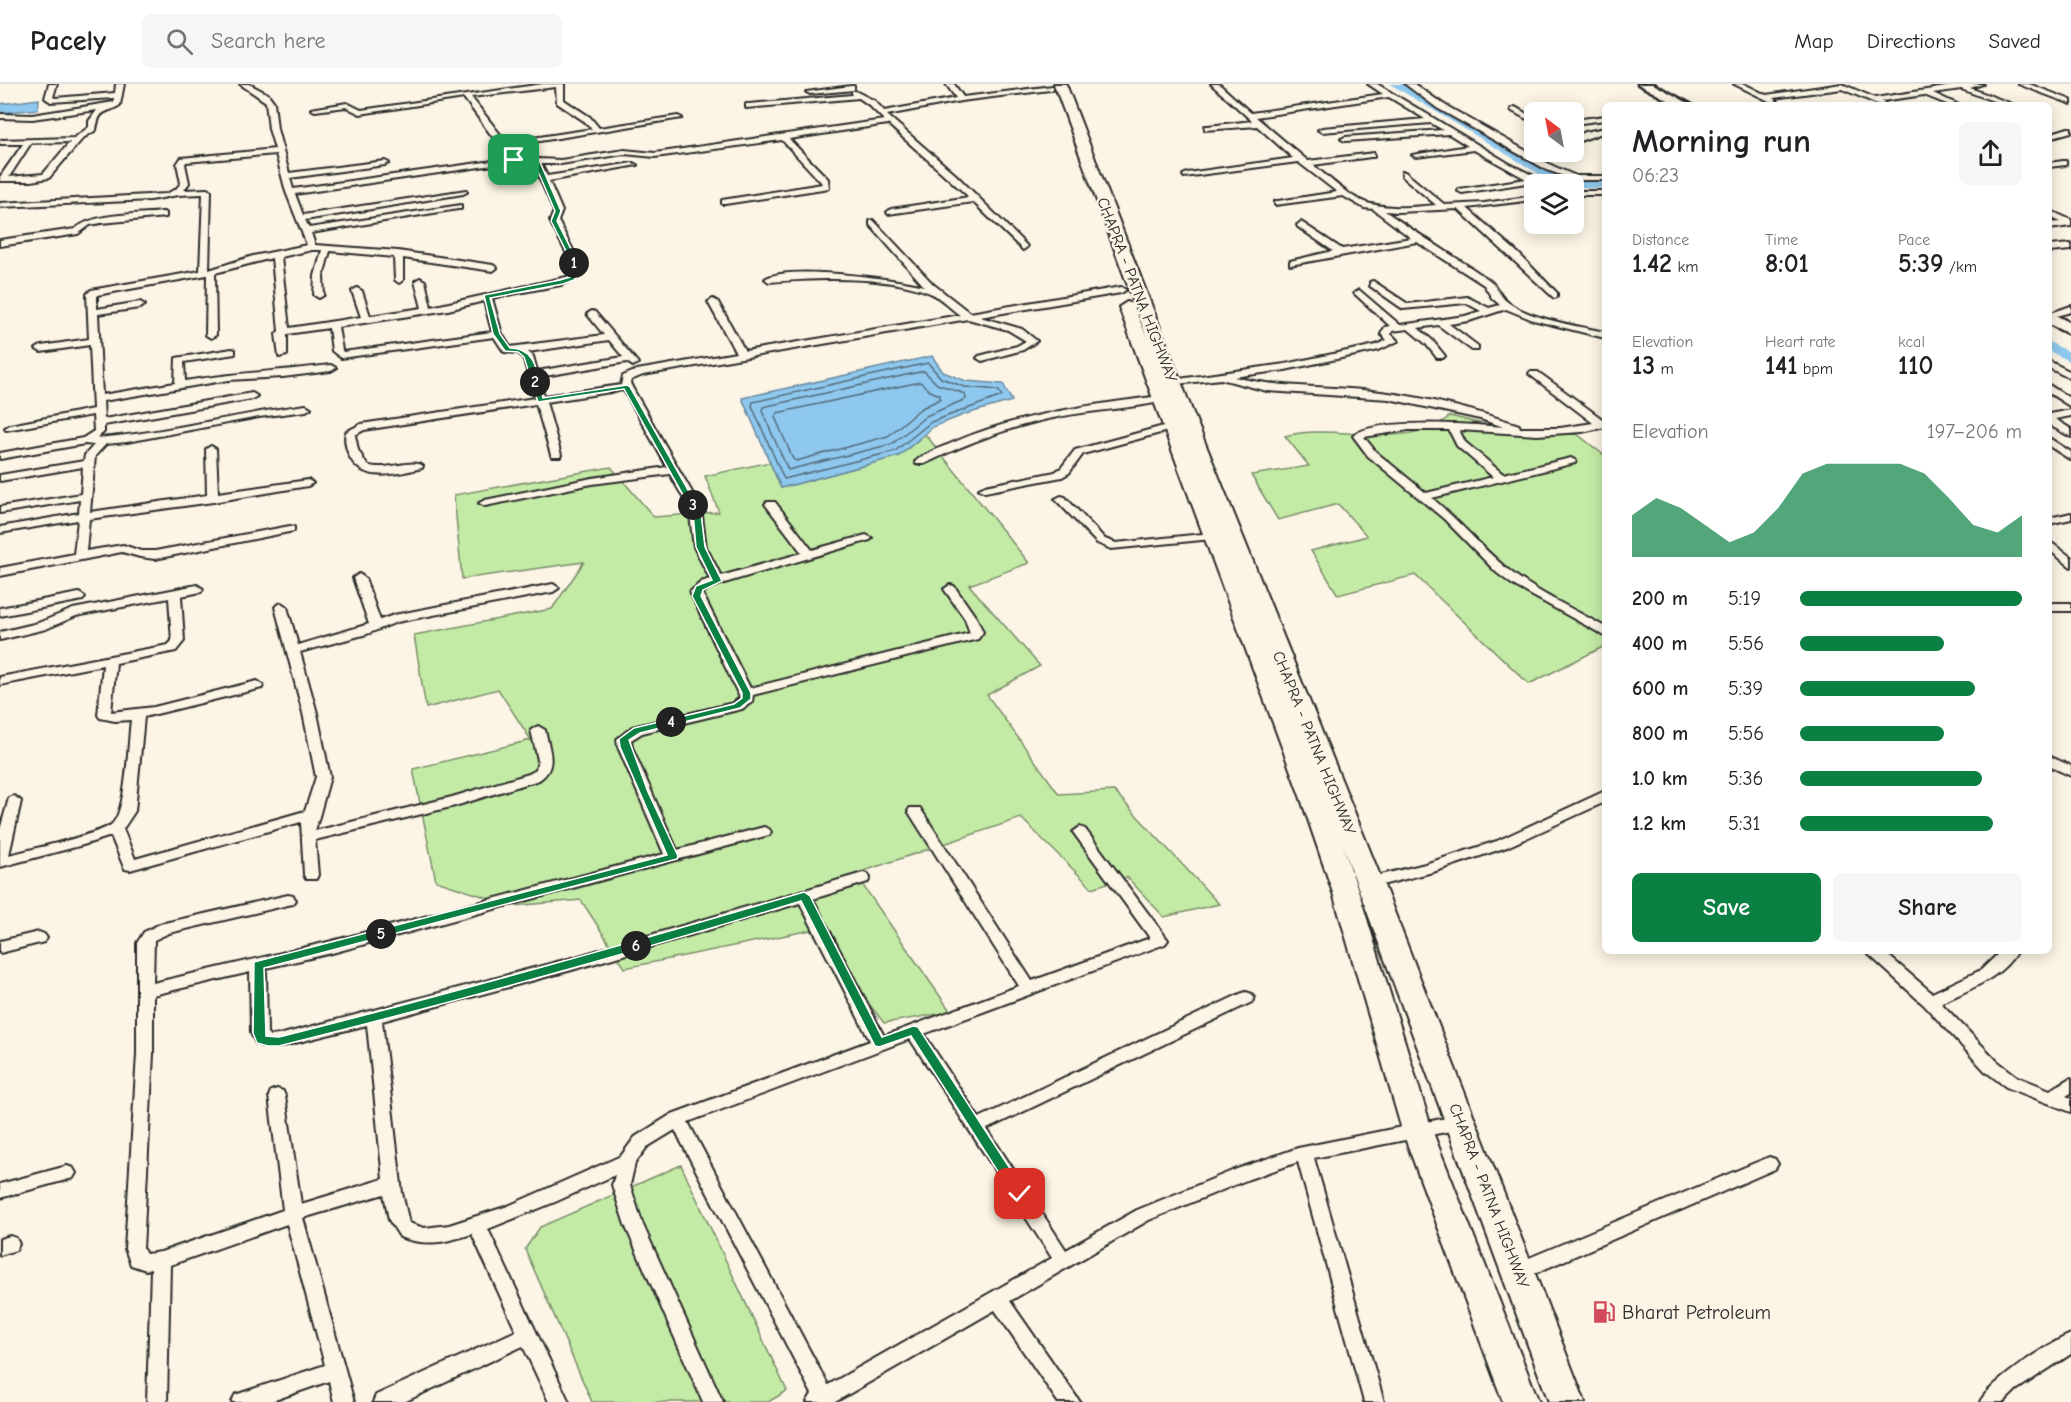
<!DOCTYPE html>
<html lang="en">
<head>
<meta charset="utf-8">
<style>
	body { margin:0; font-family:"Comic Neue",sans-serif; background:#f6f6f6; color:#202124; height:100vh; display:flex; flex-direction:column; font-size:22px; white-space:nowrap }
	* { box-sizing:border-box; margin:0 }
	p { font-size:20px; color:#757577 }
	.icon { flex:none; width:33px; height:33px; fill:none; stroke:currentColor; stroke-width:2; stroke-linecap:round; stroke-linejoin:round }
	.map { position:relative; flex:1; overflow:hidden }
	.sheet { position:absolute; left:1602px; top:18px; width:450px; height:852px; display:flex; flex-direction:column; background:#fff; border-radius:9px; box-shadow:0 3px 15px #0003 }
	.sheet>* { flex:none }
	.needle { width:39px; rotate:328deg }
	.controls { position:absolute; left:1524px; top:18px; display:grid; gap:12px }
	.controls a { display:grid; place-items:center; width:60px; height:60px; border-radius:9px; background:#fff; box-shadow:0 3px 15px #0003; font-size:30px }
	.pin { position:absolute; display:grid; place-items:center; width:51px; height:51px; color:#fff; margin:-26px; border-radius:12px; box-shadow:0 3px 9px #0006 }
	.km { position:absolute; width:30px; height:30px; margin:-15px; border-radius:50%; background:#222; color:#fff; font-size:16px; line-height:30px; text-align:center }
	.round { display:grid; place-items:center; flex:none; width:63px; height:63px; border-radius:9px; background:#f6f6f6 }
	.summary { display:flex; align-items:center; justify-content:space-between; height:102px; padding:0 30px }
	h1 { font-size:33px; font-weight:800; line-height:45px }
	.figures { display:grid; grid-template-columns:repeat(3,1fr); gap:9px; height:102px; padding:6px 30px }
	.figures div { display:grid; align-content:center }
	.figures b { font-size:26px; font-weight:800 }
	.figures small { font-size:16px; font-weight:400 }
	.figures p { font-size:16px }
	.chart { height:168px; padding:12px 30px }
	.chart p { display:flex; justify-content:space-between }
	.chart svg { width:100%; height:108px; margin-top:6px; fill:#0b8043; opacity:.7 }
	.cta { display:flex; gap:12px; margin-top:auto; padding:12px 30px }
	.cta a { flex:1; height:69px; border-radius:9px; background:#0b8043; color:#fff; font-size:24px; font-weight:800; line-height:69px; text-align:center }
	.cta a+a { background:#f6f6f6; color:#202124 }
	ul { padding:0 30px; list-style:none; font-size:20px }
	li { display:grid; grid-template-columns:96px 72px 1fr; align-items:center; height:45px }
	li i { height:15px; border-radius:8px; background:#0b8043 }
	header { display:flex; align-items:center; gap:36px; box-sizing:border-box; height:84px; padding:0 30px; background:#fff; border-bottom:2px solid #e0e0e0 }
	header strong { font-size:28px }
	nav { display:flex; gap:33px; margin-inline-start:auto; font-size:21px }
	.search { width:420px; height:54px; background:#f6f6f6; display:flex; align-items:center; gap:15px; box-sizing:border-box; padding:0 21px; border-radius:9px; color:#757577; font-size:22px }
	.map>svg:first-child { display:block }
	.green { fill:#c4eba6; stroke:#788b68; stroke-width:1.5 }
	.water { fill:#8fc8ee; stroke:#6789a0; stroke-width:1.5 }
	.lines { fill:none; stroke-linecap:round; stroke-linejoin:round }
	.shore { stroke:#536a79; stroke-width:1.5 }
	.canal { fill:#8fc8ee; fill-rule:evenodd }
	.minor-casing { stroke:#2b2b2b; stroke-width:4 }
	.primary-casing { stroke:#2b2b2b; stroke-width:5 }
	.trunk-casing { stroke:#2b2b2b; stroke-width:4 }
	.minor { fill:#fcf5e5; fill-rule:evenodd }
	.primary { fill:#fcf5e5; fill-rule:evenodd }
	.trunk { fill:#fcf5e5; fill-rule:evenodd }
	.route { fill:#0b8043; stroke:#fff; stroke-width:1.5 }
	.labels { text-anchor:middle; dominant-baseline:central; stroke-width:5; stroke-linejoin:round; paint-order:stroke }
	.street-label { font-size:16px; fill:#2b2b2b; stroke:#fcf5e5 }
	.near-poi-label { font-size:20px; fill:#2b2b2b; stroke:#fcf5e5; text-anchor:start }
</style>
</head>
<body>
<header>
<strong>Pacely</strong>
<div class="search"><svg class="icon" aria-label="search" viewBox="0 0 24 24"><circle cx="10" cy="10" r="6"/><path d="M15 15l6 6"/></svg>Search here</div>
<nav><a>Map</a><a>Directions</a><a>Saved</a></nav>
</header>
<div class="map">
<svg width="2071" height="1318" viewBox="0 0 2071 1318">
	<rect width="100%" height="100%" fill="#fcf5e5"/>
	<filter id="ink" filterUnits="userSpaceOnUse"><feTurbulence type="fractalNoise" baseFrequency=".0167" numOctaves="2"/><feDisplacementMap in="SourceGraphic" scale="12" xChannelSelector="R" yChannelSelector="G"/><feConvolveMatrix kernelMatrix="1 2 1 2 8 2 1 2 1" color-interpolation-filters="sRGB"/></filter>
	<g filter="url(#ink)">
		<g class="green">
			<path d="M1450 332 1528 351 1577 350 1605 372V562L1529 600 1415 491 1338 511 1311 467 1367 452 1338 420 1278 436 1251 391 1309 382 1285 352C1338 338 1404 369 1450 332Z"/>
			<path d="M925 350 1029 479 969 501 1040 582 987 611 1059 710 1114 707 1219 820 1164 833 1127 793 1092 804 1021 734 855 790 951 928 884 939 811 846 625 884 581 816 513 822 436 797 413 685 531 656 498 605 426 624 414 551 552 525 584 478 462 495 454 411 611 383 654 433 719 428 705 392 770 378 781 404 899 372Z"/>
			<path d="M681 1081 787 1307 768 1318H592L525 1165 540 1143Z"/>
		</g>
		<g class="water">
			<path d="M39 15 38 25 0 29V20Z"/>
			<path d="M932 272 943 288 966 297 1003 300 1012 317 966 330 933 343 899 372 781 404 742 314Z"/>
		</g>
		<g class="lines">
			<g class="shore">
				<path d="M928 279 941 294 965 303 998 306 1002 312 931 338 895 367 784 395 752 322 753 318Z"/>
				<path d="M924 287 937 300 965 310 966 315 926 332 892 360 788 386 762 327 763 323Z"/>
				<path d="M920 298 930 307 940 311V315L920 325 888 352 796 377 793 375 775 333 777 329Z"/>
			</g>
			<g class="canal">
				<path d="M1390 0H1402L1552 89 1587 98H1605V104H1587L1544 93Z"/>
				<path d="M2049 258 2071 269V278L2049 267Z"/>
			</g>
			<g class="minor-casing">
				<g id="minor">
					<path d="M49 0H57L53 13 55 14 115 9 116 0H124L120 21C105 31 100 23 96 46L83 54 49 94 31 97H0V93L23 60H0V56L74 54 89 43V37L97 26 32 35 0 34V30L32 31 114 18V14L51 18 45 14ZM70 58 43 90 9 93 31 59Z"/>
					<path d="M240 0H249L268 10 274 18 277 45 289 89 385 77 389 79 385 81 290 94 293 105 514 74 561 76 624 66 655 69 884 36 869 21 859 14 746 24V20H749L852 11V7H855L875 17 884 27 956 14 946 0H954L963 13 1053 2V6H1050L961 17 887 31 956 91 1026 161 1027 163 1023 166 973 118 888 130 887 128 891 125 969 113 888 40 789 55 828 95 829 104 725 120H722V116L822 100 821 98 782 56 655 73 624 70 561 80H541L547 92 633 79 637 81 549 97 562 127 558 137 576 172 579 193 561 201 492 214 502 250 510 263 604 251 587 230 592 227 595 228 638 279 633 282 627 278 539 293 544 312 621 301 623 292 637 286 736 269 708 218 713 215 718 218 745 267 960 231C950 225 941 213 930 209 885 191 817 194 769 198L765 195C786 180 896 195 924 202L870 141V137L873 136 933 200 970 229 1121 203 1126 206 1121 209 980 233 1022 245 1037 257 1023 266 982 277 977 274 979 272 1017 262 1026 257 1008 246 968 235 643 291 631 296 630 299 633 305 701 424 706 463 721 492 802 469 765 420 767 418H775L812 466 866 451 872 454 870 456 721 500 709 504 702 509 750 604 970 549 965 535 944 505 950 501 954 502 977 535 983 548 978 555 753 611 752 618 742 625 642 649 631 656 632 663 677 766 764 743 769 745 771 748 769 751 332 869 266 884 267 949 270 952 279 951 572 874 863 789 868 790 870 794 868 798 813 815 884 952 1019 902 908 727 910 724H920L1032 897 1150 854 1073 748 1080 743 1085 745 1165 852 1168 856 1165 860 924 950 979 1034 1240 910 1246 908 1252 910 1254 914 1252 918 987 1045 1066 1166 1137 1126 1237 1085 1298 1064 1461 1031 1467 1033 1470 1038 1467 1043 1461 1045 1314 1074 1384 1318H1364L1298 1078 1249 1095 1149 1136 1010 1217 1080 1318H1058L995 1226 835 1318H807L812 1310 675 1046 647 1063 635 1079 630 1101 643 1141 723 1318H703L625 1141 612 1101 615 1091 555 1118 488 1145 569 1318H549L523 1262 404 1318H373L376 1311 516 1247 472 1150C446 1158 427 1163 400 1153L389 1136 384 1110 303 1134 354 1318H334L329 1297 269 1318H232L235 1311 325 1281 287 1140 170 1181 167 1318H147L151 1185 146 1186 131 1181 125 1165 137 970V859L144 848 160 840 288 811 293 812 296 816 293 820 288 821 169 849 154 856 153 899 332 857 664 770 618 663 617 655 632 643 733 619 740 614 690 508 701 498 710 495 694 463 689 424 670 390 592 400 485 422 479 419 485 416 592 394 667 383 624 306 546 318 561 371 560 373H552L551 371 536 320 364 346 355 351 358 366 367 381C385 388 412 374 423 382L422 384C397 390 361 400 349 371 346 364 344 355 346 348L361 340 535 314 523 273 518 269 504 268 494 253 341 274 332 267 329 244 287 250V271L279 273 276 250 279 247 272 174 215 189 216 251 211 254 206 251 207 191 97 211V225L140 218 145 221 140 224 98 230 102 311 175 299 176 274 232 265 235 266V270L184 278 185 297C233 289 282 287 331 281L336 284 331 287 283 293 229 296 103 317 104 335 252 309 257 312 252 315 104 341V348L97 354C167 349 236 330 306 321L311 324 306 327 259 333 127 358 106 360 95 372 90 428 207 411 206 365 211 362 216 365 218 409 308 396 313 399 308 402 213 418 89 435 86 467 123 461 141 467H155L290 442 294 443V447L155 475 140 473 122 468 0 492V484L74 470 78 436 0 449V443L79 429 80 416 0 429V423L81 410 83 383 0 397V391L84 377 85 371 94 361 85 360 0 375V369L83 354 94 347 93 331 6 346 5 344 10 341 93 325 90 261 41 268 36 265 41 262 89 255 87 210 91 206 200 187 203 110 178 111 151 116 0 123V119L166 110 176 105 181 99 177 80 181 74 275 65 269 45 266 18ZM276 70 286 108 307 161 253 172 209 186 211 107 207 105 184 106 189 99 185 80 186 78ZM514 78 533 79 554 127 550 137 568 172 571 192 431 223 425 197 420 194 415 197 422 224 370 232 362 207 357 204 352 207 361 233 289 244 281 173 312 166H322L315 192 314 211 319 214 324 211 323 192 330 167 394 173 395 196 399 199 403 196V174L493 187 497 184 493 181 398 167 315 161 311 149 458 125H461V121L309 144 305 136 463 110 467 108 466 106 303 131 295 110ZM484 217 492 248 343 268 342 266 338 243 448 226ZM609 256 623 273 537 287 533 272 528 268ZM800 819 870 957 672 1030 635 1053 621 1072 508 1122 449 1141 424 1144 409 1139 402 1109 382 937 572 886ZM250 888 251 949 256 959 262 962 279 963 367 941 383 1095 301 1120 285 1012 283 1007 277 1005 271 1007 269 1012 283 1126 161 1168 146 1170 143 1165 153 970V911ZM910 955 1052 1174 828 1301 688 1038Z"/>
					<path d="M543 0H564V16L590 33 599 44 678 32 682 34 509 62 513 67 509 69 500 63 464 14 360 30 346 23 315 27 311 25 347 19 361 26ZM556 3 557 19 584 37 592 45 506 58 471 13Z"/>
					<path d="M1211 0H1219L1251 29 1383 10 1368 0H1377L1508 79 1546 98 1547 100 1533 98 1462 109 1458 107 1459 105 1526 95 1474 66 1416 73 1412 71 1468 62 1449 50 1345 57 1341 55 1345 53 1443 46 1431 39 1322 48 1318 46 1322 44 1425 35 1389 13 1256 33 1308 77 1374 69V73H1371L1313 81C1330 94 1350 115 1371 120 1392 125 1415 123 1436 121L1402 92V88H1405L1445 121 1484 119 1534 112V116L1467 124 1518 169 1557 209V213L1554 214 1458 125 1398 128 1385 127C1419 151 1454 172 1488 195 1497 201 1499 213 1509 219 1531 235 1578 242 1605 248V254L1533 236 1506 225 1469 237 1449 240 1478 262V266H1472L1438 241 1418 244 1432 256 1445 272 1443 274H1437L1426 260 1408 245 1392 247 1391 250 1398 257 1379 266 1285 286 1234 293C1287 306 1337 301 1389 309 1433 315 1477 327 1519 341L1520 344H1560L1593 339 1529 290 1530 288H1538L1605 337V343L1582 348 1537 351 1459 346 1465 358 1503 390 1571 374 1576 377 1575 379 1432 414C1458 436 1480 462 1506 484 1535 508 1572 524 1605 543V552L1513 501 1497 489 1444 435 1368 372 1353 352C1372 333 1475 341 1504 343L1480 335 1389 315 1267 307 1221 295 1168 301 1167 299 1172 296 1285 280 1376 261 1387 256 1381 250 1385 243 1390 242 1356 211 1354 209 1359 206 1400 241 1465 232 1481 227 1466 219 1403 225 1370 202V198L1373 197 1408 220 1467 213 1489 224 1500 221 1492 214 1484 201 1417 158 1290 181V177L1333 167 1298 143 1297 141 1301 138 1342 165 1411 154 1373 125 1364 124 1343 112 1275 121V117H1278L1337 108 1298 78 1184 93 1183 91 1187 89 1293 74 1257 42 1205 46V42H1208L1252 37ZM1408 346H1449L1457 362 1493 393 1426 409 1376 368 1364 353Z"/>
					<path d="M1405 0H1414L1443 20 1553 82 1576 92H1605V96H1575L1547 86 1437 24Z"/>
					<path d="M1734 0H1744L1766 11 1842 0 1875 14 1965 0H1983L1970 4 2015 21H2004L1961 5 1933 9 1959 21H1949L1924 11 1882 17 1885 19 1880 21 1842 5 1773 14 1777 17 1773 19Z"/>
					<path d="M2018 0H2029L2071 16V20Z"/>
					<path d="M851 2H854V6L810 10 806 8Z"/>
					<path d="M1515 23 1534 34V39L1512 27 1511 25Z"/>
					<path d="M1605 32V36L1574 40V36Z"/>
					<path d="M1605 44V48L1574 59V54L1585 48Z"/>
					<path d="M2068 44H2071V48L2049 54V50Z"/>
					<path d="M2063 77H2066V81L2049 83V79Z"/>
					<rect x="1574" y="107" width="31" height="4"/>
					<path d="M2049 126 2071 136V142L2049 145V139L2060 138 2049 132Z"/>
					<path d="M163 128 166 129V133L101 139 90 141 78 150 0 162V156L75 145C95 128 137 131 163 128Z"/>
					<path d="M2071 160V166L2049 168V162Z"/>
					<path d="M2071 222V228L2056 232 2051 229Z"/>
					<path d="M2049 277 2071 288V295L2049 284Z"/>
					<path d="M2049 301 2071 315V323L2049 309Z"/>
					<path d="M1160 312 1164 313V317C1129 325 1093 326 1058 333 1011 342 967 359 924 380H916L915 378C924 369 940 364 952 359 1018 330 1089 321 1160 312Z"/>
					<path d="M2071 326V332L2055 335 2071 345V353L2049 341V330Z"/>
					<path d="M1171 340 1176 343 1175 345 1083 370 1069 389 1062 393 985 408 979 405 985 402 1055 388 1061 384 1075 366Z"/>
					<path d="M2049 354 2071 368V376L2049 362Z"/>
					<path d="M1061 412 1065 413 1105 455 1116 459 1212 449 1218 452 1212 455 1111 465 1097 459 1057 417 1055 415Z"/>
					<path d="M2071 429V435L2049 440V434Z"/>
					<path d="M2049 457 2071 473V483L2049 466Z"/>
					<path d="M359 490 365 494 380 536 394 531 553 500 559 504 553 508 397 538 367 550 300 568 317 629 330 693 315 747 452 713 529 690 536 686 538 676 531 646 538 642 545 646C549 665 558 684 539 696L455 722 315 756 318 791 316 795H306L304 791 301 738 130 786 125 785 123 781 111 752 83 761 0 783V746L9 714 14 712 21 717 9 771C27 766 102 750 112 740 127 726 128 659 131 636L115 637 100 634 98 631 103 581 0 601V593L168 561 172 557 169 514 76 532 46 545 0 556V548L38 539 73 525 197 501 203 505 201 508 181 512 184 557 176 567 116 579 111 628 154 623 257 597 263 601 262 604 144 633 135 727 123 745 135 775 305 727 316 693 303 629 275 523 281 519 287 523 298 561 369 540 353 494Z"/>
					<path d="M79 509 85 513 83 516 0 532V524Z"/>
					<rect x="2049" y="519" width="22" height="8"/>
					<path d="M2049 672 2071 682V692L2049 682Z"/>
					<path d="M1605 707V718L1507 763 1433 788 1370 804 1365 803 1363 799 1365 795 1425 780 1497 757Z"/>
					<path d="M39 848 44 850 47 854 44 858 0 869V857Z"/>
					<path d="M1865 867H1883L1932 909 1981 886 2001 867H2017C2001 895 1969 905 1941 919L1997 977 2018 993 2050 1006 2071 994V1009L2066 1012 2071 1014V1028L2006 1003 1985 987 1924 921Z"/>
					<path d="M1769 1073 1775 1075 1778 1080 1775 1085 1524 1194 1517 1196 1510 1194 1508 1188 1510 1182Z"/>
					<path d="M67 1082 73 1084 76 1089 73 1094 0 1114V1100Z"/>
					<path d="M10 1152 16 1154 19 1160 16 1166 0 1171V1155Z"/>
					<path d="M2071 1250V1270L2016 1306 2004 1318H1980C1989 1299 2050 1258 2071 1250Z"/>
				</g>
			</g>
			<g class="primary-casing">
				<g id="primary">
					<path d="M1638 0H1653L1692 21H1677Z"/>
					<path d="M2049 228 2071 239V251L2049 240Z"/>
				</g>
			</g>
			<g class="trunk-casing">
				<path id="trunk" d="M1054 0H1066L1193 329 1383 799 1585 1318H1549L1342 760 1359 809 1432 1046 1539 1318H1503L1402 1046 1333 809 1300 712 1119 223 1127 218 1133 220 1147 254Z"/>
			</g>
			<use href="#minor" class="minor"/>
			<use href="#primary" class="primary"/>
			<use href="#trunk" class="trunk"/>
		</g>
	</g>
	<path class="route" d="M514 74 539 76 561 127 557 137 575 173 580 189 574 196 563 200 490 214 500 250 510 264C538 264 537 291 543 314L627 301 630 303 701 429 705 463 722 497 703 506 701 512 751 609V615L740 624 640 649 629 656 648 708 678 772 677 775 264 884 266 952 279 953C455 909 630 859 804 808L810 812 882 953 913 942 918 943 1024 1106 1026 1110 1024 1114H1015L911 952 879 963 875 962 801 817C629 870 454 918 279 962H268L257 959 253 949 254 878 667 771 620 663 619 655 634 644 734 620 742 614V609L692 512 696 502 712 496 696 463 693 429 624 305 538 318 524 273 518 268 505 267 493 250 484 211 560 196 570 193 573 189 569 173 551 137 555 127 534 78 512 77Z"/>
	<defs>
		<g id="fuel-bare" transform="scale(1.8)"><path d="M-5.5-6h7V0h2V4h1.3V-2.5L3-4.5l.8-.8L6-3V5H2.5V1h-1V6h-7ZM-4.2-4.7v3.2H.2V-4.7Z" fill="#d1495b" stroke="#fcf5e5" stroke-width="2.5" paint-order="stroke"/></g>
	</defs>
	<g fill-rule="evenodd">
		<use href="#fuel-bare" x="1604" y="1228"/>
	</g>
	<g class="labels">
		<g class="street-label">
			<text transform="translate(1137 206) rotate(69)">CHAPRA - PATNA HIGHWAY</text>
			<text transform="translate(1314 659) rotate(68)">CHAPRA - PATNA HIGHWAY</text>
			<text transform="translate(1489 1112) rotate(69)">CHAPRA - PATNA HIGHWAY</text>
		</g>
		<g class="near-poi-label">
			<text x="1622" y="1228">Bharat Petroleum</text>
		</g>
	</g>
</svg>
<div class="controls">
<a><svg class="needle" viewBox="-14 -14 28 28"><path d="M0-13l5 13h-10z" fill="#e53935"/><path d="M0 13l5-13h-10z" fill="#757577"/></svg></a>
<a><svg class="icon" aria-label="layers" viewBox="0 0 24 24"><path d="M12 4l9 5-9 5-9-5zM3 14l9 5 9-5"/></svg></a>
</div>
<div class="pin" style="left:514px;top:76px;background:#1e9e55"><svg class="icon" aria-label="arrive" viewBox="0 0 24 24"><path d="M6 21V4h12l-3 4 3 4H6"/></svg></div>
<div class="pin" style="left:1020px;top:1110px;background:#d93025"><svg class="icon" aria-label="check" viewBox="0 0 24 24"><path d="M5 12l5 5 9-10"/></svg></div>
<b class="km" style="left:574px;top:179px">1</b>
<b class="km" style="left:535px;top:298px">2</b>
<b class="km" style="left:693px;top:421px">3</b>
<b class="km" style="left:671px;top:638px">4</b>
<b class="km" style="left:381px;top:850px">5</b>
<b class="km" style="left:636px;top:862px">6</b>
<section class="sheet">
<div class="summary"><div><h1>Morning run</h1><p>06:23</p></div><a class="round"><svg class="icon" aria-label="share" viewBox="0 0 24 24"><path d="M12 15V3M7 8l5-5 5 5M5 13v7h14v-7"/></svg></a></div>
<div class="figures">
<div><p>Distance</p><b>1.42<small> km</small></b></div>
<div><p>Time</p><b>8:01</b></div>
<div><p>Pace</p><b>5:39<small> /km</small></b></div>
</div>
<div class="figures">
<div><p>Elevation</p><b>13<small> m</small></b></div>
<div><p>Heart rate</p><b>141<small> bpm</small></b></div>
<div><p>kcal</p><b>110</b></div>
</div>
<div class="chart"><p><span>Elevation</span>197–206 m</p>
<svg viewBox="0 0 160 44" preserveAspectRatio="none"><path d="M0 44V27L10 20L20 24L30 31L40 38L50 34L60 24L70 10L80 6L90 6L100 6L110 6L120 10L130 20L140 31L150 34L160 27V44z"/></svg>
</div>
<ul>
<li><b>200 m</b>5:19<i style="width:100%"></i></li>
<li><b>400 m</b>5:56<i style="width:65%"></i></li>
<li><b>600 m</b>5:39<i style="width:79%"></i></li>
<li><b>800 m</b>5:56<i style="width:65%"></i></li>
<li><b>1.0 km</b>5:36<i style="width:82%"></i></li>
<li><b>1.2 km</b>5:31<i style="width:87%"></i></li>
</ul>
<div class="cta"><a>Save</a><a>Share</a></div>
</section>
</div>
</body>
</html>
